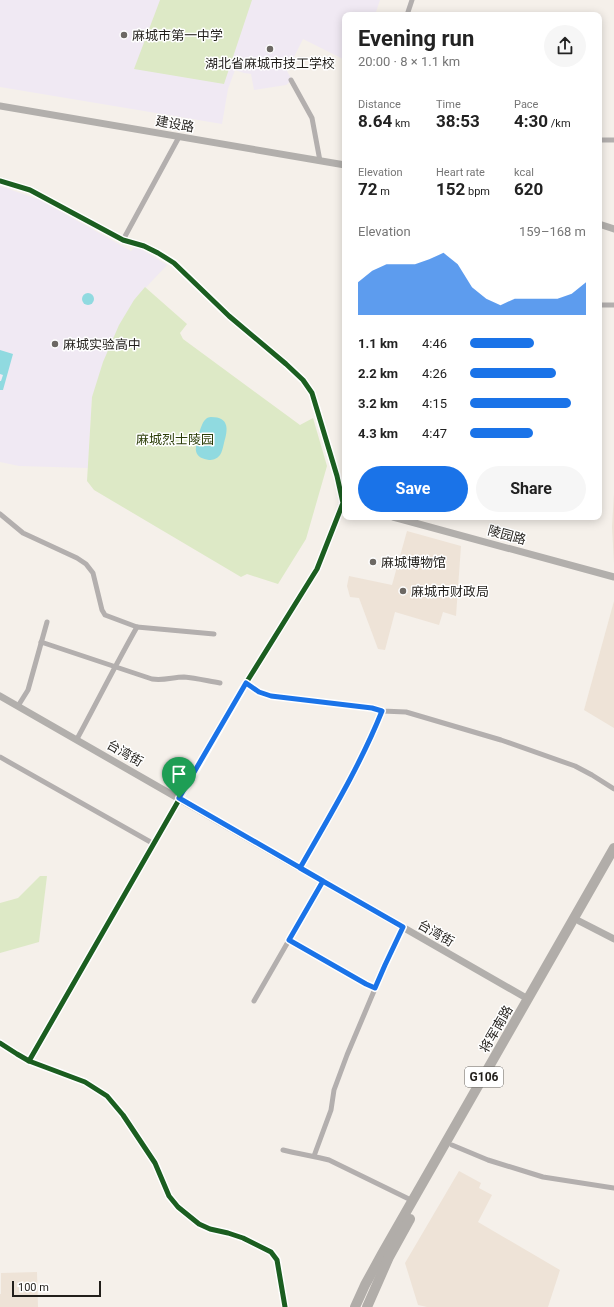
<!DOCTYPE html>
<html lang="en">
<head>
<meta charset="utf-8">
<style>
	body { margin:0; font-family:Roboto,"Noto Sans SC",sans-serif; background:#f6f6f6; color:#222; height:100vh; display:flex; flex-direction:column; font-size:15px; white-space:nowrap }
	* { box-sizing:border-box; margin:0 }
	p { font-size:13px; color:#767676 }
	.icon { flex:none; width:22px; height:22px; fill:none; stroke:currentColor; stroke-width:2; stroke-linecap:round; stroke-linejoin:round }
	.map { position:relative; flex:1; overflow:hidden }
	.side { position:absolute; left:342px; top:12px; width:260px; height:508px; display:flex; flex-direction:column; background:#fff; border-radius:8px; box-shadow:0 2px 10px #0003 }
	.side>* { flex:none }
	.scale { position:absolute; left:12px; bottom:10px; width:89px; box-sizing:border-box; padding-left:4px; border:2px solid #221f1b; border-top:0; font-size:11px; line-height:14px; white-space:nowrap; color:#221f1b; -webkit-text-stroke:3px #fff; paint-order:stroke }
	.pin { position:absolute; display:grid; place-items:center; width:34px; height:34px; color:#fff; margin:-41px -17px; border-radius:50% 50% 50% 0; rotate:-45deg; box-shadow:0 0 4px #0007 }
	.pin .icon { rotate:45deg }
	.round { display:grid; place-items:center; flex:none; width:42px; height:42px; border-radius:21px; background:#f6f6f6 }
	.headline { display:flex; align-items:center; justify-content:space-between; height:68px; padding:0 16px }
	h1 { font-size:22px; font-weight:700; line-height:30px }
	.stats { display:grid; grid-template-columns:repeat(3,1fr); gap:6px; height:68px; padding:4px 16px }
	.stats div { display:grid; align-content:center }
	.stats b { font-size:17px; font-weight:700 }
	.stats small { font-size:11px; font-weight:400 }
	.stats p { font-size:11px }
	.chart { height:112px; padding:8px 16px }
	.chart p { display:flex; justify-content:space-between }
	.chart svg { width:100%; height:72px; margin-top:4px; fill:#1a73e8; opacity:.7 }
	.action { display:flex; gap:8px; margin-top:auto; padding:8px 16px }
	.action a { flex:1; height:46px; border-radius:24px; background:#1a73e8; color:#fff; font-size:16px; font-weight:700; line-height:46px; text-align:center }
	.action a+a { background:#f6f6f6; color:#222 }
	ul { padding:0 16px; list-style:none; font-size:13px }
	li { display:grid; grid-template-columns:64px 48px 1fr; align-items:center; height:30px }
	li i { height:10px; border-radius:5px; background:#1a73e8 }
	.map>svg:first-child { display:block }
	.built { fill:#eee3d7 }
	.education { fill:#f0e9f3 }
	.green { fill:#dde9c6 }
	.water { fill:#90dae0 }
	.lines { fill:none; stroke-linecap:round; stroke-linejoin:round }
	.street { stroke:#b3afae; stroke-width:5 }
	.secondary { stroke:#b2afac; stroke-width:7 }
	.highway { stroke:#b1ada9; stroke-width:10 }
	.cycleway-casing { stroke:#fff; stroke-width:8 }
	.cycleway { stroke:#1b5e20; stroke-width:5 }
	.route-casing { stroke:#fff; stroke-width:8 }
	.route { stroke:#1a73e8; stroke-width:5 }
	.poi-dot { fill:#6c6863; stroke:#fff; stroke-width:1.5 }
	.labels { text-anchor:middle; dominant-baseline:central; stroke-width:3; stroke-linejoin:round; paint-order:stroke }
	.shield { fill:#fff; stroke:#64625f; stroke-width:1 }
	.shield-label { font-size:12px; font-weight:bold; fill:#221f1b }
	.poi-label { font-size:13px; fill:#221f1b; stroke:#fff; text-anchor:start }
	.street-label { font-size:13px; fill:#221f1b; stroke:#fff }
	.park-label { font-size:13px; fill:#2c3e09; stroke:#fff }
</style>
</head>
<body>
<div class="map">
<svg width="614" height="1307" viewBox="0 0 614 1307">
	<rect width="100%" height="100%" fill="#f5f0ea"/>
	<g class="built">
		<path d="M614 493V564L612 527Z"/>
		<path d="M407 531 461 546 456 616 443 612 439 625 395 612 385 650 378 649 359 598 350 597 347 586 349 576 392 585Z"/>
		<path d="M614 601V728L584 710Z"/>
		<path d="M459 1171 481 1183 479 1188 492 1195 478 1222 560 1270 548 1307H427L418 1305 405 1263Z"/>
		<path d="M37 1272 38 1307H0V1294H1V1273Z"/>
	</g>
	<g class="education">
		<path d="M0 0H380L375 15H345V60L303 39 287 71 292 80 286 85 254 90 251 74 244 73 235 70 228 89 222 124 0 87Z"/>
		<path d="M0 186 40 200 131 251 136 246 167 265 134 300 92 397 88 468 19 466 0 462Z"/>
	</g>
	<g class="green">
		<path d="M160 0H252L224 84 134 69Z"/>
		<path d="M145 287 187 324 180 333 183 339 300 425 313 418 327 466 306 539 278 584 247 574 241 577 94 490 87 481 92 397 103 362 119 325 134 300Z"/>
		<path d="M40 876H47L39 942 0 953V903L18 898Z"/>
	</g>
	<g class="water">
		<circle cx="88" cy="299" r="6"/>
		<path d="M0 350 13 354 3 390H0V381H1L3 375 0 374Z"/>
		<path d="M211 417C230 417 228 430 224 443 223 447 222 452 220 455 217 459 213 460 209 460 203 459 197 457 196 451 195 446 201 423 205 420 206 418 209 417 211 417Z"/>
	</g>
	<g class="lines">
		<g class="street">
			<path d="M407 15 412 0"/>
			<path d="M291 80 312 118 320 161"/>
			<path d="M599 140H614"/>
			<path d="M0 181 30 190 123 240 144 246 158 253 174 263 229 316 286 364 303 380 312 393 337 476 343 503"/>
			<path d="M123 240 179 137"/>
			<path d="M599 305H614"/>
			<path d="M0 514 23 533 77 558 86 564 93 573 102 610 105 615 137 627 214 634"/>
			<path d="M41 642 152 679C164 681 173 677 184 677 196 678 208 681 220 683"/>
			<path d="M246 683 259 691 271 696 372 708 382 711 406 712 501 740 575 766 592 775 614 789"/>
			<path d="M18 706 28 690 47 622"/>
			<path d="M77 739C97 702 116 664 137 627"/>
			<path d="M0 757 154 844"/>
			<path d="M300 868C329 816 360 766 382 711"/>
			<path d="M289 940 365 984 375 988"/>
			<path d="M254 1001 323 881"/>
			<path d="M0 1043 17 1054 29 1061 85 1082 107 1096 123 1115 155 1163 169 1196 178 1207 199 1224 210 1229 228 1233 243 1238 271 1252 277 1260 285 1307"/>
			<path d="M29 1061 107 927 179 798"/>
			<path d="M452 1145 488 1160 543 1177 614 1188"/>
			<path d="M283 1150C298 1154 314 1156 329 1160L413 1201"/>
			<path d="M314 1156 331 1110 334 1090 347 1055 385 965 403 927"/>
		</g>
		<g class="secondary">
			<path d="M0 106 345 165"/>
			<path d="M599 224 614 229"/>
			<path d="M393 517 614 577"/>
			<path d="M0 696 528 999"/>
			<path d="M179 798 246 683 317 569 343 503 345 504"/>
			<path d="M579 921 614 939"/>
		</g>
		<g class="highway">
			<path d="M355 1307 365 1285 382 1254 614 848"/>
			<path d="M367 1307 389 1257 410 1219"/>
		</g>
		<g class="cycleway-casing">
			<g id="cycleway">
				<path d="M0 181 30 190 123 240 144 246 158 253 174 263 229 316 286 364 303 380 312 393 337 476 343 503 317 569 246 683 29 1061"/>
				<path d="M0 1043 17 1054 29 1061 85 1082 107 1096 123 1115 155 1163 169 1196 178 1207 199 1224 210 1229 228 1233 243 1238 271 1252 277 1260 285 1307"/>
			</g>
		</g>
		<use href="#cycleway" class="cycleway"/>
	</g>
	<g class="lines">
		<g class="route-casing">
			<path id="route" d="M179 798 323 881 289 940 366 984 375 988 385 965 403 927 300 868C329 817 360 766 382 711L372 708 271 696 259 692 246 683 179 798"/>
		</g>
		<use href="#route" class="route"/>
	</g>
	<g class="poi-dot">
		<circle cx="124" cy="35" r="4"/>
		<circle cx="270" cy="49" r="4"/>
		<circle cx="55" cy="344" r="4"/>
		<circle cx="373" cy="562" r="4"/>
		<circle cx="403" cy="591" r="4"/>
	</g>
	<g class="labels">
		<rect class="shield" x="465" y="1067" width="38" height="20" rx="3"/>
		<g class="shield-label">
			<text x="484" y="1077">G106</text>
		</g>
		<g class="poi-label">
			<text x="132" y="35">麻城市第一中学</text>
			<text x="270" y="63" text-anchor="middle">湖北省麻城市技工学校</text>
			<text x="63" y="344">麻城实验高中</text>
			<text x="381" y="562">麻城博物馆</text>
			<text x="411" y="591">麻城市财政局</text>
		</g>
		<g class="street-label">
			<text transform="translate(175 124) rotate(10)">建设路</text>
			<text transform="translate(507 535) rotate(15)">陵园路</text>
			<text transform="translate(125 753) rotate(30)">台湾街</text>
			<text transform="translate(436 933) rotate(30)">台湾街</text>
			<text transform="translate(496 1029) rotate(-60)">将军南路</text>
		</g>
		<g class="park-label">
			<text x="175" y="439">麻城烈士陵园</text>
		</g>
	</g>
</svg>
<div class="scale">100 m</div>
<div class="pin" style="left:179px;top:798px;background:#1e9e55"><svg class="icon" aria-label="arrive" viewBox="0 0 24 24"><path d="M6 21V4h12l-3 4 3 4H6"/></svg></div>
<section class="side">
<div class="headline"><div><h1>Evening run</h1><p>20:00 · 8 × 1.1 km</p></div><a class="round"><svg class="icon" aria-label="share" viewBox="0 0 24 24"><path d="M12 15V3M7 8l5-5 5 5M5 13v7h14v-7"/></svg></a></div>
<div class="stats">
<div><p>Distance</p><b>8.64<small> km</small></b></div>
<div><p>Time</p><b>38:53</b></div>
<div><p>Pace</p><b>4:30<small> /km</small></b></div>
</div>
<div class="stats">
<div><p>Elevation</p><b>72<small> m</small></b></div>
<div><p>Heart rate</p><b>152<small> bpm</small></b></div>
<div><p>kcal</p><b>620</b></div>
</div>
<div class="chart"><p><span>Elevation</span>159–168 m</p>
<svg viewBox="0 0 160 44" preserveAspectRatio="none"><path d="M0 44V24L10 17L20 13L30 13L40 13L50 10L60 6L70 13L80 27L90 34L100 38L110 34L120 34L130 34L140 34L150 31L160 24V44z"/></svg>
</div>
<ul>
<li><b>1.1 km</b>4:46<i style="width:55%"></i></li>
<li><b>2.2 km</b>4:26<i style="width:74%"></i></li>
<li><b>3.2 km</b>4:15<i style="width:87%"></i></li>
<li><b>4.3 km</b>4:47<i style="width:54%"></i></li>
</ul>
<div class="action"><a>Save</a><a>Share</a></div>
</section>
</div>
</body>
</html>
